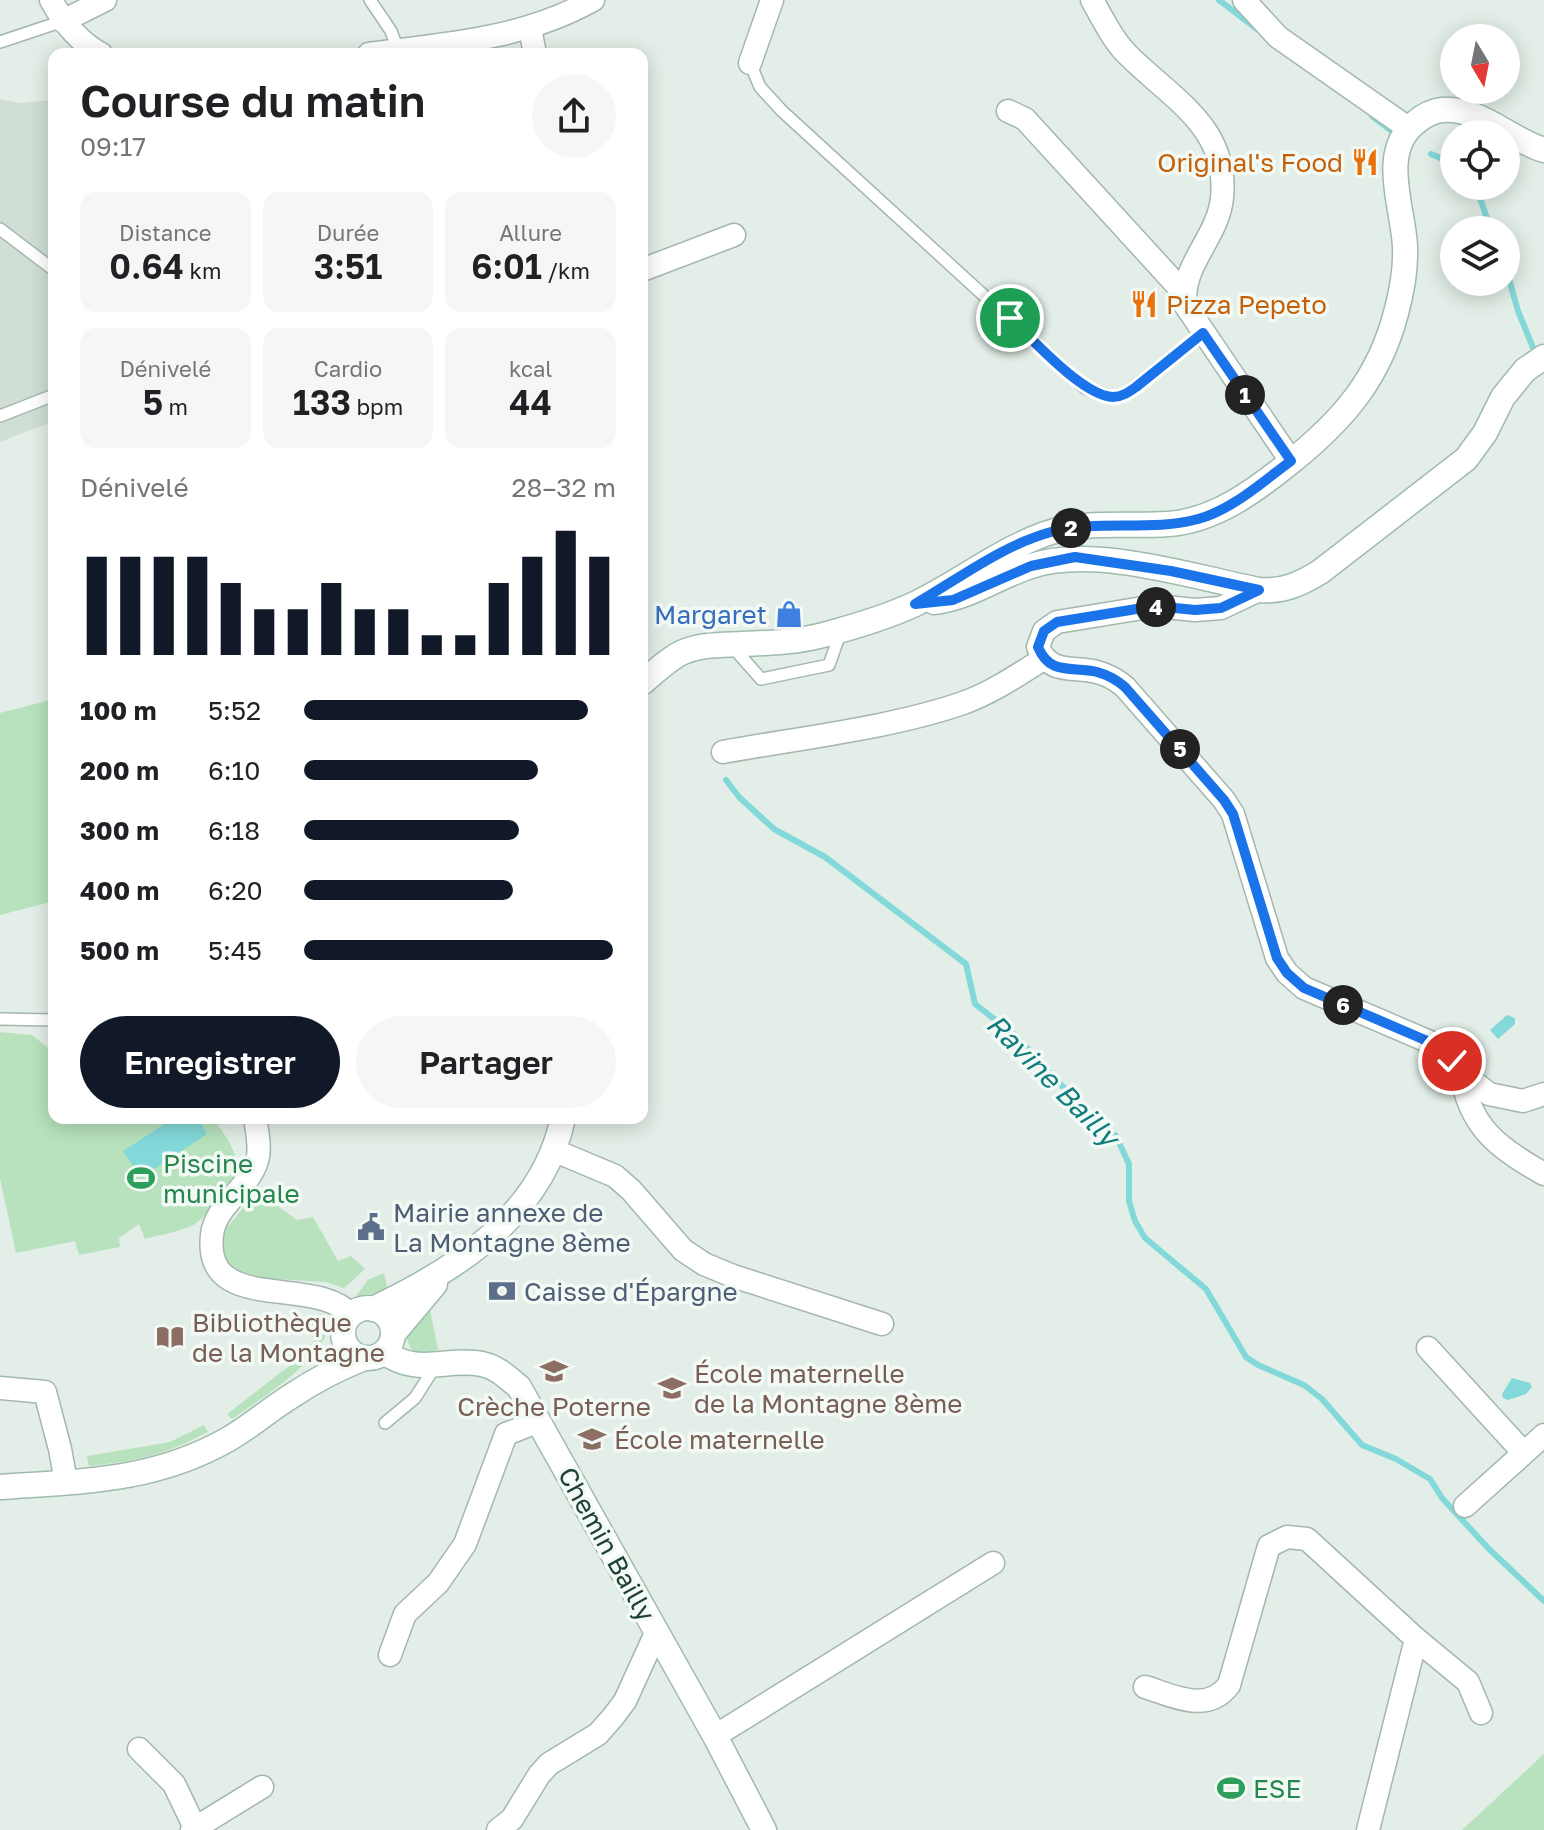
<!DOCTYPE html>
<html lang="fr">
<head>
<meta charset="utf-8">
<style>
	body { margin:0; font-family:"Golos Text",sans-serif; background:#f6f6f6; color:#202124; height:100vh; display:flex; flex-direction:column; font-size:30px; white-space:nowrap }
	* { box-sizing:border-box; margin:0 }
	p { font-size:26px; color:#757577 }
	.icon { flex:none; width:44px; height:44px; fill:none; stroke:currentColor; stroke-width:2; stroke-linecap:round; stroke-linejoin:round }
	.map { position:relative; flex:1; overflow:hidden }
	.panel { position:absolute; left:48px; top:48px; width:600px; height:1076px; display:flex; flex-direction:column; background:#fff; border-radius:16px; box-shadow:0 4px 20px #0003 }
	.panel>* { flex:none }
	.needle { width:52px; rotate:170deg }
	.buttons { position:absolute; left:1440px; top:24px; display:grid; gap:16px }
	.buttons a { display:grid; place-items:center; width:80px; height:80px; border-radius:50%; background:#fff; box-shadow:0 4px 20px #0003; font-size:40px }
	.pin { position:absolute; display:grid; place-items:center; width:68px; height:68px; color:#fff; margin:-34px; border:4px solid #fff; border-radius:50%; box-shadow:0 2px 8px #0007 }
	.km { position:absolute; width:40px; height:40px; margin:-20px; border-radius:50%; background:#222; color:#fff; font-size:22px; line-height:40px; text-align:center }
	.round { display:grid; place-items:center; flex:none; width:84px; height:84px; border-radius:42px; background:#f6f6f6 }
	.overview { display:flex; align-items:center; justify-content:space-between; height:136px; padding:0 32px }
	h1 { font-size:44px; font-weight:600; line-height:60px }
	.metrics { display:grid; grid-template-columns:repeat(3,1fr); gap:12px; height:136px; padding:8px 32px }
	.metrics div { display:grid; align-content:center; border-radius:16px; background:#f6f6f6; text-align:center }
	.metrics b { font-size:34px; font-weight:600 }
	.metrics small { font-size:22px; font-weight:400 }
	.metrics p { font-size:22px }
	.chart { height:224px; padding:16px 32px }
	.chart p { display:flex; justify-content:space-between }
	.chart svg { width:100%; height:144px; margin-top:8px; stroke:#111827; stroke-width:6 }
	.action { display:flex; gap:16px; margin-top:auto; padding:16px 32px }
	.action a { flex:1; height:92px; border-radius:48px; background:#111827; color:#fff; font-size:32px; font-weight:600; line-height:92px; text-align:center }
	.action a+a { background:#f6f6f6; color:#202124 }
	ul { padding:0 32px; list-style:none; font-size:26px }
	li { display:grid; grid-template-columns:128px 96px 1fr; align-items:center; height:60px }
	li i { height:20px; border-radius:10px; background:#111827 }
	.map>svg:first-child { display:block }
	.built { fill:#d0ded5 }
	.green { fill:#b8e2bd }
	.water { fill:#83d9da }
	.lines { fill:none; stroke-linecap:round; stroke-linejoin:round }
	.stream { stroke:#83d9da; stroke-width:6 }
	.lane-casing { stroke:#a4b7ad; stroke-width:14 }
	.street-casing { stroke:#a4b7ad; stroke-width:25 }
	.secondary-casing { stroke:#9fbbad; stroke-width:27 }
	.lane { stroke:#fff; stroke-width:11 }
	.street { stroke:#fff; stroke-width:22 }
	.secondary { stroke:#fff; stroke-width:24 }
	.route-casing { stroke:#fff; stroke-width:16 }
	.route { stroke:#1a73e8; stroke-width:10 }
	.labels { text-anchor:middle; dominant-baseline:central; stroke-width:7; stroke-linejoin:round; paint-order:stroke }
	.food-label { font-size:26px; fill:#c56008; stroke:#f3faf5; text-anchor:end }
	.shop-label { font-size:26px; fill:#366cbe; stroke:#f3faf5; text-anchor:end }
	.leisure-label { font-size:26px; fill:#27864d; stroke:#f3faf5; text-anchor:start }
	.service-label { font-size:26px; fill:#4e5e75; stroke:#f3faf5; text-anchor:start }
	.education-label { font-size:26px; fill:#785e54; stroke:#f3faf5; text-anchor:start }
	.street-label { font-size:26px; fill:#1f4133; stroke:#f3faf5 }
	.water-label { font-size:28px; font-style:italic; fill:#127d7f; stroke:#f3faf5 }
</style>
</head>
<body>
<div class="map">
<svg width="1544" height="1830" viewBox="0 0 1544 1830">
	<rect width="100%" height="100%" fill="#e2eee7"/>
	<path class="built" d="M0 99 20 103 54 100V421L0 442Z"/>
	<g class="green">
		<path d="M54 699V901L0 915V713Z"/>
		<path d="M0 1032 32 1035 54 1053V1118H213C222 1131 237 1150 237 1167 237 1180 204 1220 193 1225 178 1232 160 1235 145 1239L139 1224 119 1238 120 1247 79 1255 75 1241 16 1253 0 1178Z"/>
		<path d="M257 1196 265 1197 297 1220 313 1217 338 1261 351 1256 365 1269 344 1288 326 1282 256 1278 235 1271 225 1260 221 1235 248 1202Z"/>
		<path d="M384 1273 388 1291 356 1296 368 1280Z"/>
		<path d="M430 1309 438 1350 414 1353C398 1332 414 1324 430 1309Z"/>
		<path d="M318 1314 326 1315 332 1321C320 1363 266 1395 232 1419L227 1414 305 1354 315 1339 303 1331Z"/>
		<path d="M204 1425 208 1432C165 1455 137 1461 89 1466L87 1456 170 1442Z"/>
		<path d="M1544 1754V1830H1462Z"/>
	</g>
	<g class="water">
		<path d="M1507 1015 1515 1018V1024L1498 1039 1490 1030Z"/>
		<path d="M174 1118H197L207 1134 141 1178 123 1151Z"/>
		<path d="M1512 1378 1530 1383 1532 1387 1526 1394 1508 1400 1503 1398 1502 1394Z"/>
	</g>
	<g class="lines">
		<g class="stream">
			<path d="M1219 0 1257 29"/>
			<path d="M1372 116 1393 132"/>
			<path d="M1431 154 1454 164"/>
			<path d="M1472 186 1481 201 1491 230"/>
			<path d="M1506 268 1518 311 1536 355"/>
			<path d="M726 780 739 797 774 829 825 857 966 964 975 1004 1016 1036 1090 1116 1116 1136 1129 1164V1201L1135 1221 1145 1238 1206 1289 1246 1357 1258 1365 1304 1385 1322 1399 1362 1445 1396 1459 1430 1479 1442 1498 1489 1549 1544 1601"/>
		</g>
		<g class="lane-casing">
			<g id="lane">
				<path d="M370 0 391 31 398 50"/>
				<path d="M0 42 63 21"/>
				<path d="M750 63 760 87 782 111 1085 388 1113 397 1125 394 1203 333"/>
				<path d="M0 229 54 270"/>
				<path d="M0 416 54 395"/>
				<path d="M731 645 761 679 829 665 841 631"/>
				<path d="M0 1019 54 1020"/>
				<path d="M385 1423 415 1398 436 1365"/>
			</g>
		</g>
		<g class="street-casing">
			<g id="street">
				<path d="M51 0C63 22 79 42 101 54"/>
				<path d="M1092 0C1103 19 1113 41 1129 56 1172 99 1229 127 1222 198 1218 238 1179 267 1186 306L1291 461"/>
				<path d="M1244 0 1278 37 1408 128"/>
				<path d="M63 21 105 0"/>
				<path d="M530 28 535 54"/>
				<path d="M369 54C447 44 523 39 593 0"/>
				<path d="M750 63 772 0"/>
				<path d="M1008 111 1025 119 1184 293"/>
				<path d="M642 270 734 235"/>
				<path d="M1259 590 1221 608 1195 610 1155 606 1057 622 1044 631 1038 647C1050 675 1072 666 1097 672 1108 675 1117 680 1125 687L1224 800 1233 814 1277 958 1287 973 1304 988 1432 1043 1461 1072 1489 1094 1523 1101 1544 1094"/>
				<path d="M723 752C799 738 891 728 963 703 991 693 1018 675 1043 659"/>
				<path d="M1461 1072C1469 1127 1498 1148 1544 1174"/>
				<path d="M255 1118C257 1131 261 1149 257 1161 248 1189 215 1206 212 1235 203 1316 315 1274 351 1315"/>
				<path d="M553 1150 615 1176 631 1190 683 1250 704 1264 733 1276 882 1324"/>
				<path d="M1428 1348 1523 1452"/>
				<path d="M0 1388 45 1392 60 1449 66 1482"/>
				<path d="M1465 1506 1544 1435"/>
				<path d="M1416 1639 1468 1682 1481 1713"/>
				<path d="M390 1655 405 1614 438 1583 465 1544 506 1434 539 1421"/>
				<path d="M1145 1687C1174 1696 1207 1714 1229 1685L1269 1546 1287 1537 1307 1539 1416 1639 1368 1830"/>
				<path d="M715 1736 993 1563"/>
				<path d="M139 1749 174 1784 196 1830"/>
				<path d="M192 1830 262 1787"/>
				<path d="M498 1830 512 1819 539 1775 549 1764 598 1734 613 1717 625 1701 656 1633"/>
			</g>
		</g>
		<g class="secondary-casing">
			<g id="secondary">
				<path d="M934 602C969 598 997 577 1031 566 1095 545 1193 577 1259 590 1284 592 1300 584 1320 572L1466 459 1485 433 1503 397 1525 370 1544 357"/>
				<path d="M642 683C654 673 667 660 681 653 700 644 721 645 742 644 771 643 799 642 827 634 857 626 887 617 915 604 959 583 998 551 1045 534 1085 520 1127 527 1168 524 1215 521 1256 490 1292 461 1344 419 1379 378 1396 313 1402 291 1406 268 1405 246 1403 207 1379 152 1415 123 1423 116 1432 111 1442 110 1480 107 1510 140 1544 150"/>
				<circle cx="368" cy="1333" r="25"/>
				<path d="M373 1309C457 1269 542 1216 563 1118"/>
				<path d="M393 1334 435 1284"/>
				<path d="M384 1352C419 1377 445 1357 482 1364 497 1367 508 1378 519 1387L715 1736 764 1830"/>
				<path d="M0 1487C82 1481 152 1482 227 1440 250 1427 270 1409 293 1395 315 1380 339 1368 364 1358"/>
			</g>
		</g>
		<use href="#lane" class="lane"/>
		<use href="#street" class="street"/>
		<use href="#secondary" class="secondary"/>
	</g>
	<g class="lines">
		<g class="route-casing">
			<path id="route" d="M1010 318C1032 339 1083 396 1113 397 1122 397 1129 392 1136 387L1203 333 1291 461C1262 482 1232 510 1198 519 1150 532 1099 519 1051 532 1003 545 958 579 915 604L953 600 1031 566 1075 557 1171 571 1259 590 1221 608 1195 610 1155 606 1057 622 1044 631 1038 647C1050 676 1072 666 1097 672 1108 675 1117 680 1125 687L1224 800 1233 814 1277 958 1287 973 1304 988 1432 1043 1452 1061"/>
		</g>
		<use href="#route" class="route"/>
	</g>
	<defs>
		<g id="restaurant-bare" transform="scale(2.16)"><path d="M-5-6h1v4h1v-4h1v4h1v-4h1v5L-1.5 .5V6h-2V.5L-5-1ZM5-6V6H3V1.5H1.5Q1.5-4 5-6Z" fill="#e8710a" stroke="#f3faf5" stroke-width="2.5" paint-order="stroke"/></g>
		<g id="shop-bare" transform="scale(2.16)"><path d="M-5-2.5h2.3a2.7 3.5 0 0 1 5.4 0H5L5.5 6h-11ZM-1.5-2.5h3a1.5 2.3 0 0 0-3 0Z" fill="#3f7fe0" stroke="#f3faf5" stroke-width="2.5" paint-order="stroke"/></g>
		<g id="stadium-bare" transform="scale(2.16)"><path d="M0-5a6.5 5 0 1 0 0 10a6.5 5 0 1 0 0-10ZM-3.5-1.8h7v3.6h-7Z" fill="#2e9e5b" stroke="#f3faf5" stroke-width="2.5" paint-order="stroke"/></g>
		<g id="civic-bare" transform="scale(2.16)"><path d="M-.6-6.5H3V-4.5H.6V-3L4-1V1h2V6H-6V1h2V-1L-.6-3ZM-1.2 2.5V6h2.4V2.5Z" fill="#5c6f8a" stroke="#f3faf5" stroke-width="2.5" paint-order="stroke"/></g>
		<g id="bank-bare" transform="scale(2.16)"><path d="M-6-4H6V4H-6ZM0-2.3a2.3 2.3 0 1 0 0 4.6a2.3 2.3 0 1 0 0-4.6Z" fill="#5c6f8a" stroke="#f3faf5" stroke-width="2.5" paint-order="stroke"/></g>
		<g id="library-bare" transform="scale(2.16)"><path d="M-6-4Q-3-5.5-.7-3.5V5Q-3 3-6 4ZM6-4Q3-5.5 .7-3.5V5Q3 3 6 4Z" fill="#8d6e63" stroke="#f3faf5" stroke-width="2.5" paint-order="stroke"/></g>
		<g id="school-bare" transform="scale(2.16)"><path d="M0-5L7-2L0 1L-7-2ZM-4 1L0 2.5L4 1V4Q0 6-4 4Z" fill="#8d6e63" stroke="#f3faf5" stroke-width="2.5" paint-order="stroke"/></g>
	</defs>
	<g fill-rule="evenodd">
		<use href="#restaurant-bare" x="1365" y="162"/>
		<use href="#restaurant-bare" x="1144" y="304"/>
		<use href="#shop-bare" x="789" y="614"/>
		<use href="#stadium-bare" x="141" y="1178"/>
		<use href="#civic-bare" x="371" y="1227"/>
		<use href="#bank-bare" x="502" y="1291"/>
		<use href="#library-bare" x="170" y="1337"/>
		<use href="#school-bare" x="554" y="1371"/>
		<use href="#school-bare" x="672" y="1388"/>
		<use href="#school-bare" x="592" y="1439"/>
		<use href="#stadium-bare" x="1231" y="1788"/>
	</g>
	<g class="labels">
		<g class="food-label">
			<text x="1343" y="162">Original's Food</text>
			<text x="1166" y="304" text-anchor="start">Pizza Pepeto</text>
		</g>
		<g class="shop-label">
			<text x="767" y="614">Margaret</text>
		</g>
		<g class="leisure-label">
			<text x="163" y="1163">Piscine<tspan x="163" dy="30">municipale</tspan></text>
			<text x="1253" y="1788">ESE</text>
		</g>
		<g class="service-label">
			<text x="393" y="1212">Mairie annexe de<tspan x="393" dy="30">La Montagne 8ème</tspan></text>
			<text x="524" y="1291">Caisse d'Épargne</text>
		</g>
		<g class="education-label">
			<text x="192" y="1322">Bibliothèque<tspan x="192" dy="30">de la Montagne</tspan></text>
			<text x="694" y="1373">École maternelle<tspan x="694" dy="30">de la Montagne 8ème</tspan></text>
			<text x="554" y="1406" text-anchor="middle">Crèche Poterne</text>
			<text x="614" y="1439">École maternelle</text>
		</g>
		<g class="street-label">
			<text transform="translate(607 1544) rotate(61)">Chemin Bailly</text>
		</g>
		<g class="water-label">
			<text transform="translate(1053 1080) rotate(45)">Ravine Bailly</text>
		</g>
	</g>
</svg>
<div class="buttons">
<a><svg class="needle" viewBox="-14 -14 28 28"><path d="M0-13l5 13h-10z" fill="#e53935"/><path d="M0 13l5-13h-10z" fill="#757577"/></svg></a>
<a><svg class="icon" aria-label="locate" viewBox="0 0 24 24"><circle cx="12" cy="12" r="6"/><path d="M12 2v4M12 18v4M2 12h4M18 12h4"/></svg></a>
<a><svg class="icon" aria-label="layers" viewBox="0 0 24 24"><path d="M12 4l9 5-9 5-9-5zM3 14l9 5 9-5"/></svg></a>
</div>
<div class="pin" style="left:1010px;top:318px;background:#1e9e55"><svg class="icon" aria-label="arrive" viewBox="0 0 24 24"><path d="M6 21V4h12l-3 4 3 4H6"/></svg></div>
<div class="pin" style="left:1452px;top:1061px;background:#d93025"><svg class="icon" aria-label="check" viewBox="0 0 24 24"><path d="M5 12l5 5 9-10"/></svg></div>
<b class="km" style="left:1245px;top:395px">1</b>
<b class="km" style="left:1071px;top:528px">2</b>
<b class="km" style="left:1156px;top:607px">4</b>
<b class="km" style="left:1180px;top:749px">5</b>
<b class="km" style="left:1343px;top:1005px">6</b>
<section class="panel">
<div class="overview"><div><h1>Course du matin</h1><p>09:17</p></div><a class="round"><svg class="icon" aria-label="share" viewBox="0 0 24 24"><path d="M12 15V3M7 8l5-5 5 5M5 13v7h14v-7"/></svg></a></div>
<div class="metrics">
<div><p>Distance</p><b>0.64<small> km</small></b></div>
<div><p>Durée</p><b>3:51</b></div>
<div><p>Allure</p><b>6:01<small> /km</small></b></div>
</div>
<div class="metrics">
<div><p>Dénivelé</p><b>5<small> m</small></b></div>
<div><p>Cardio</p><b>133<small> bpm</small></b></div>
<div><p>kcal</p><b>44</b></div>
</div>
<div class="chart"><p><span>Dénivelé</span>28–32 m</p>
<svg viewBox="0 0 160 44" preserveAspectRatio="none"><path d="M5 44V14M15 44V14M25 44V14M35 44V14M45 44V22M55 44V30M65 44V30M75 44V22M85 44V30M95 44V30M105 44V38M115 44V38M125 44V22M135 44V14M145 44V6M155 44V14"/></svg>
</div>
<ul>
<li><b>100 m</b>5:52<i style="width:91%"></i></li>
<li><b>200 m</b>6:10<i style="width:75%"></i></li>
<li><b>300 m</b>6:18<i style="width:69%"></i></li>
<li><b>400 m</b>6:20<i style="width:67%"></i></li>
<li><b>500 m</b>5:45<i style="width:99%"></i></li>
</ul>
<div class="action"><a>Enregistrer</a><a>Partager</a></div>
</section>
</div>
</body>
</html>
